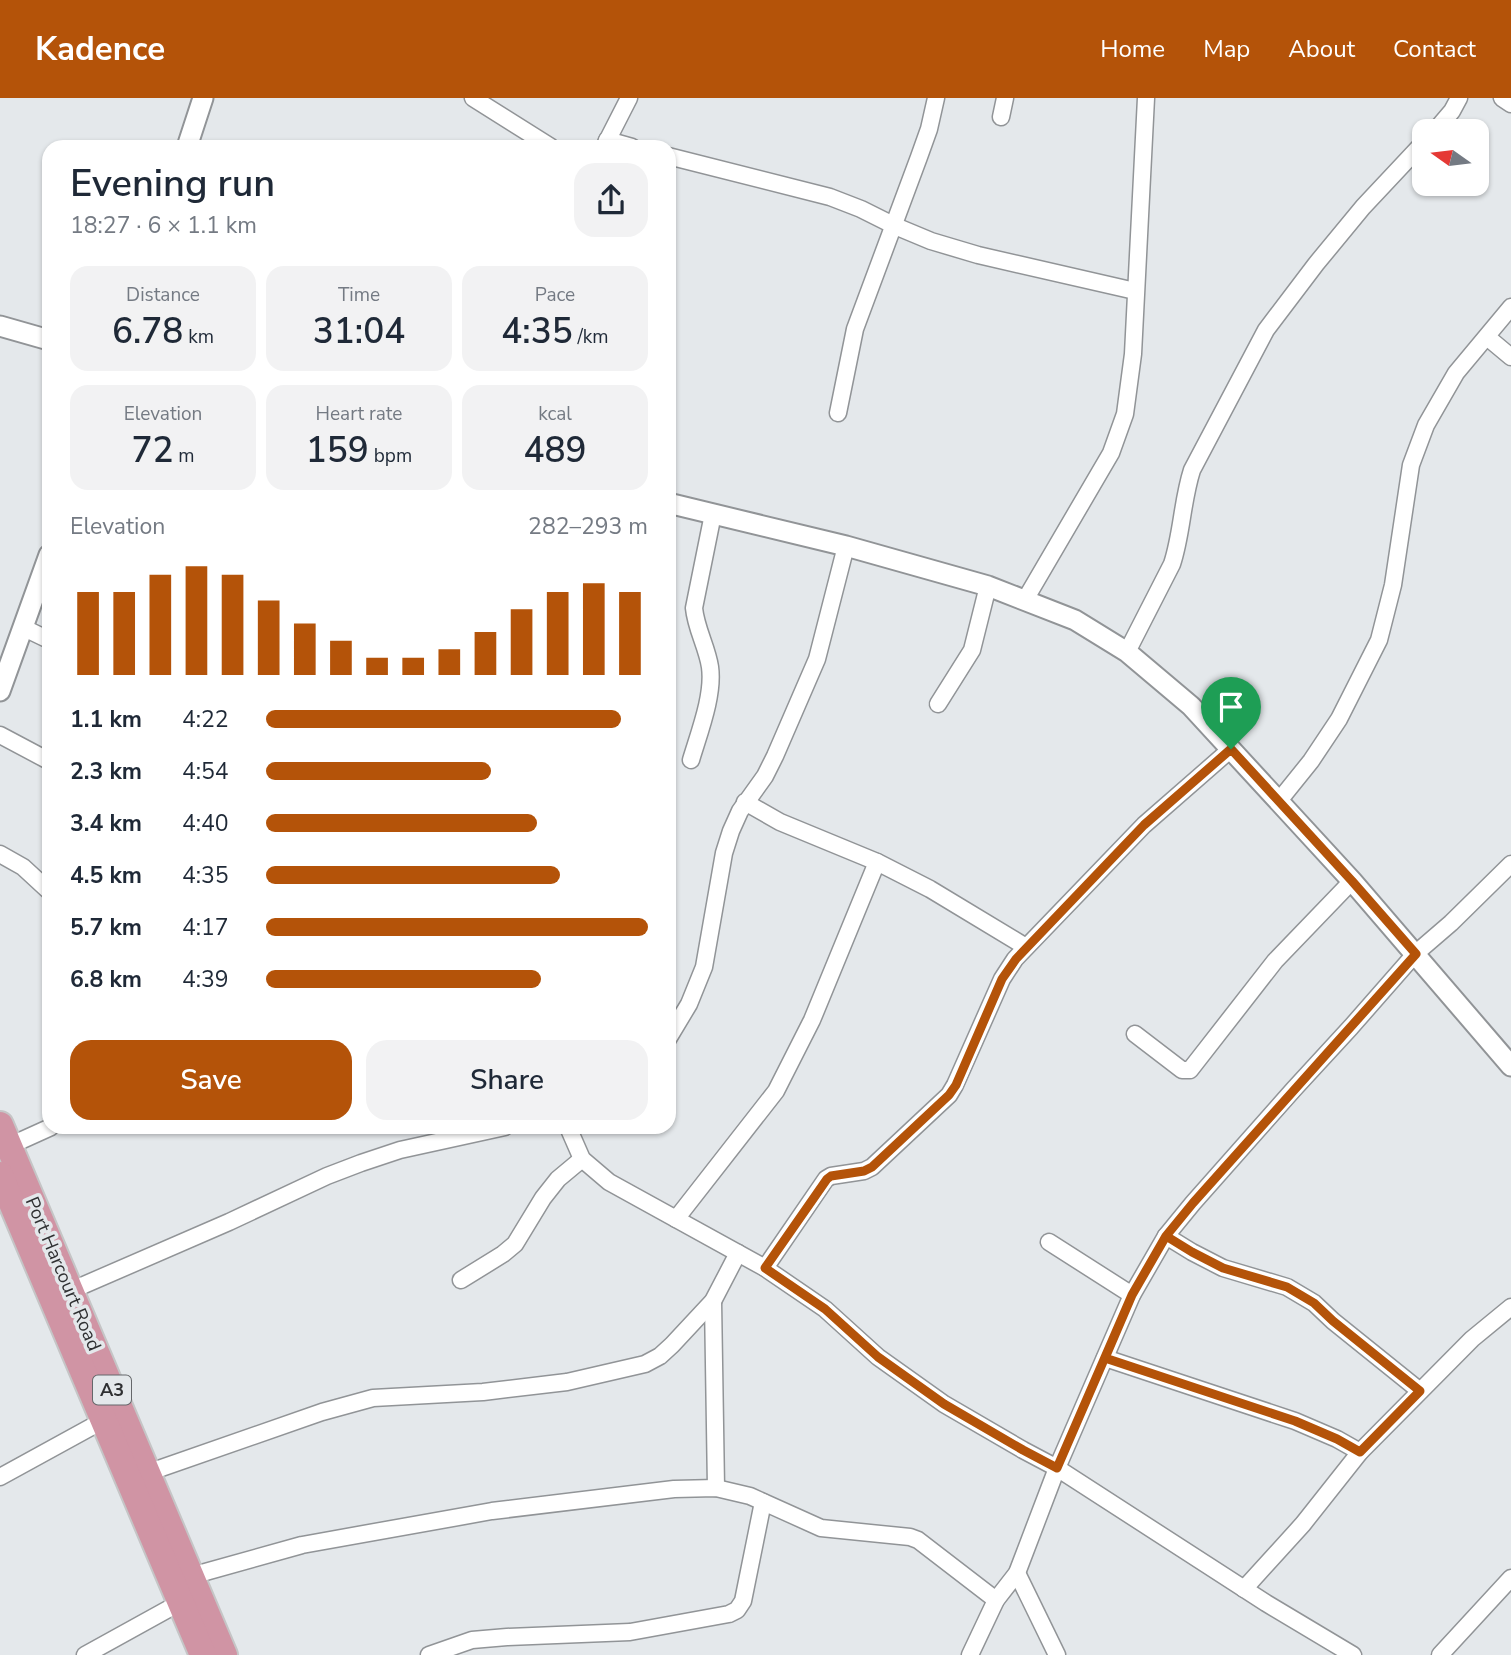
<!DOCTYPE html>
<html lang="en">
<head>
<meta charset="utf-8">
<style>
	body { margin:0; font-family:"Nunito Sans",sans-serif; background:#f2f2f3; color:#1f2937; height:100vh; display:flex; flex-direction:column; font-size:26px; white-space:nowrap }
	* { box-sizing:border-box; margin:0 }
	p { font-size:23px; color:#747a83 }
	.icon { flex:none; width:38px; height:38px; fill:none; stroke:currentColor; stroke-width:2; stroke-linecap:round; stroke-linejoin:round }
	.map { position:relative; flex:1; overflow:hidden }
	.panel { position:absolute; left:42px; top:42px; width:634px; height:994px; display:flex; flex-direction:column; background:#fff; border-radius:21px; box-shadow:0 2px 5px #0004 }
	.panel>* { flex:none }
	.needle { width:46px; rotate:284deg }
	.tools { position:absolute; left:1412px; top:21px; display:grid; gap:14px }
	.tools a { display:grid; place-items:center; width:77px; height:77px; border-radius:14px; background:#fff; box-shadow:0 2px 5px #0004; font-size:35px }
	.pin { position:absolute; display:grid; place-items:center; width:60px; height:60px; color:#fff; margin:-72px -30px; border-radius:50% 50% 50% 0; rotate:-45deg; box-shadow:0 0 7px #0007 }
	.pin .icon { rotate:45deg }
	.round { display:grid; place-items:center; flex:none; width:74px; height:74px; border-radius:21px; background:#f2f2f3 }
	.summary { display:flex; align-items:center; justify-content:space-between; height:119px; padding:0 28px }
	h1 { font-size:38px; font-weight:600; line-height:52px }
	.metrics { display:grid; grid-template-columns:repeat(3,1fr); gap:10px; height:119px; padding:7px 28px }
	.metrics div { display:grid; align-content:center; border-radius:18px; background:#f2f2f3; text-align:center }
	.metrics b { font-size:35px; font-weight:600 }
	.metrics small { font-size:19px; font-weight:400 }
	.metrics p { font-size:19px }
	.chart { height:196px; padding:14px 28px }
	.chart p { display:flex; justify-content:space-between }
	.chart svg { width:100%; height:126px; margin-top:7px; stroke:#b45309; stroke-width:6 }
	.cta { display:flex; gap:14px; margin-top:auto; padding:14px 28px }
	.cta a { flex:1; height:80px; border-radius:21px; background:#b45309; color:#fff; font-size:28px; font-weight:600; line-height:80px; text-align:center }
	.cta a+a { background:#f2f2f3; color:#1f2937 }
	ul { padding:0 28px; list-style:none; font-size:23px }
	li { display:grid; grid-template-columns:112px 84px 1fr; align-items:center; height:52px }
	li i { height:18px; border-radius:9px; background:#b45309 }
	header { display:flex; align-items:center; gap:42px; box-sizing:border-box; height:98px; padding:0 35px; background:#b45309; color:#fff }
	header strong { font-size:33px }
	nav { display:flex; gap:38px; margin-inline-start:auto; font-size:24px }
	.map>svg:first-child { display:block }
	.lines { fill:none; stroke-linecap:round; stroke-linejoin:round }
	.minor-casing { stroke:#919497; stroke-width:19 }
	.tertiary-casing { stroke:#919497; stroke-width:23 }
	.trunk-casing { stroke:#c5c5c6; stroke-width:30 }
	.minor { stroke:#fff; stroke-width:16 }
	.tertiary { stroke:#fff; stroke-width:19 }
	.trunk { stroke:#d094a4; stroke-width:26 }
	.route-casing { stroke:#fff; stroke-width:14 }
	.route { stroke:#b45309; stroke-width:9 }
	.labels { text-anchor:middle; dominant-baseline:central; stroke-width:7; stroke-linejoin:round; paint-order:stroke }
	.shield { fill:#e4e8eb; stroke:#65676a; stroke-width:2 }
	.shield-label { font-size:18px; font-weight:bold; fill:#2f3032 }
	.street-label { font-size:19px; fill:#2f3032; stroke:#e4e8eb }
</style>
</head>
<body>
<header>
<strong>Kadence</strong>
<nav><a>Home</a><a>Map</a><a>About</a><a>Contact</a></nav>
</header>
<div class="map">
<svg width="1511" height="1557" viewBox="0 0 1511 1557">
	<rect width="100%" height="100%" fill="#e4e8eb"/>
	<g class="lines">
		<g class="minor-casing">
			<g id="minor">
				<path d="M473 0 551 49"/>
				<path d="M1502 0 1511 6"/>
				<path d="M1001 19 1005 0"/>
				<path d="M1435 33 1452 13 1459 0"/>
				<path d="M607 42 632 49"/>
				<path d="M604 49 629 0"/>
				<path d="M668 58 830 99 861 111 895 128 931 143 978 157 1135 193"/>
				<path d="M1487 239 1511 259"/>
				<path d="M838 315 855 231 919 59 929 31 936 0"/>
				<path d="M1025 502 1111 355 1125 316 1133 256 1146 0"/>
				<path d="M24 530 49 542"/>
				<path d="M1127 554 1172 466C1182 436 1182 403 1192 372L1266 232 1316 166 1363 109 1424 44"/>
				<path d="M938 606 972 552 988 488"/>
				<path d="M0 637 49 663"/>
				<path d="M691 662C699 635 714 597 710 569 707 549 696 531 694 510L713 416"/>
				<path d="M745 704 780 724 877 764 930 791 1026 849"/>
				<path d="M1278 704 1311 663 1339 621 1379 542 1393 487 1411 367 1426 327 1456 275 1511 209"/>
				<path d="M0 756 23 769 49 793"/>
				<path d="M1135 936 1182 972H1190L1275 863 1352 783"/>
				<path d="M668 941 689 906 704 869 724 755 731 733 740 713 765 678 775 658 817 561 846 448"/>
				<path d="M568 1029 582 1061 609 1084 765 1170 825 1211 878 1259 944 1306 1023 1352 1057 1370 1266 1505 1353 1557"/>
				<path d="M9 1048 51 1029"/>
				<path d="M676 1121 776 993 812 922 877 764"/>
				<path d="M1166 1138 1192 1154 1223 1170 1287 1189 1314 1205 1333 1223 1420 1293"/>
				<path d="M1049 1144 1132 1197"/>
				<path d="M765 1170 826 1081 831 1078 864 1073 872 1069 949 997 955 987 1002 881 1015 861 1144 727 1231 651"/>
				<path d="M461 1182 503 1156 515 1146 543 1100 558 1081 582 1061"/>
				<path d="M70 1193 229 1124 327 1078 361 1065 400 1052 505 1029"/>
				<path d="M713 1203 716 1390"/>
				<path d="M1105 1260 1295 1323 1337 1341 1360 1354"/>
				<path d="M147 1375 322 1314 373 1300 483 1294 567 1284 645 1266 660 1258 672 1247 713 1203 738 1155"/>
				<path d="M0 1379 104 1322"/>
				<path d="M1017 1475 1057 1557"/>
				<path d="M191 1478 302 1447 492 1413 674 1391 716 1390 750 1398 821 1430 910 1439 918 1442 996 1502"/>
				<path d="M1244 1491 1303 1426 1360 1354 1472 1241 1511 1209"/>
				<path d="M85 1557 181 1504"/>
				<path d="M429 1557 472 1542 507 1539 630 1534 729 1516 737 1512 743 1503 763 1404"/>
				<path d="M970 1557 996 1502 1017 1475 1057 1370 1132 1197 1166 1138 1193 1105 1293 992 1351 929 1415 856 1451 825 1511 766"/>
				<path d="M1440 1557 1511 1480"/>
			</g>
		</g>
		<g class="tertiary-casing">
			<g id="tertiary">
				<path d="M187 49 203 0"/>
				<path d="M0 228 49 242"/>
				<path d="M668 405 846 448 988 488 1075 522 1127 554 1191 608 1352 783 1511 968"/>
				<path d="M0 593 49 457"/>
			</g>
		</g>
		<g class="trunk-casing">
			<g id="trunk">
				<path d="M0 1027 224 1557"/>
				<path d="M0 1077 203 1557"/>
			</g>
		</g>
		<use href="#minor" class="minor"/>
		<use href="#tertiary" class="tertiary"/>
		<use href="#trunk" class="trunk"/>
	</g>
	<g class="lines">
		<g class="route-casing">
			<path id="route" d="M1231 651 1352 783 1416 856 1193 1105 1166 1138 1132 1197 1105 1260 1295 1323 1337 1341 1360 1354 1420 1293 1333 1223 1314 1205 1287 1189 1223 1170 1192 1154 1166 1138 1132 1197 1057 1370 1023 1352 944 1306 878 1259 825 1211 765 1170 827 1081 831 1078 864 1073 872 1069 949 997 956 987 1002 881 1016 861 1144 727 1231 651"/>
		</g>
		<use href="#route" class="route"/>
	</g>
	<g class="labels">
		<rect class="shield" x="93" y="1277.5" width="38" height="29" rx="5"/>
		<g class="shield-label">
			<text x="112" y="1292">A3</text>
		</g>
		<g class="street-label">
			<text transform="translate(63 1176) rotate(67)">Port Harcourt Road</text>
		</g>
	</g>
</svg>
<div class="tools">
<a><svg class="needle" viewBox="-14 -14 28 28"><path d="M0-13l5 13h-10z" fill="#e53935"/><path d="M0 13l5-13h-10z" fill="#747a83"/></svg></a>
</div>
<div class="pin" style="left:1231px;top:651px;background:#1e9e55"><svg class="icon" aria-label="arrive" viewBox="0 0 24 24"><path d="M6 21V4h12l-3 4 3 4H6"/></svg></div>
<section class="panel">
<div class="summary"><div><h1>Evening run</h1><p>18:27 · 6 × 1.1 km</p></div><a class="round"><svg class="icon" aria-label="share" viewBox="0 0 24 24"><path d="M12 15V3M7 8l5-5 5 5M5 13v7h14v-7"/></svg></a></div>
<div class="metrics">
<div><p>Distance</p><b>6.78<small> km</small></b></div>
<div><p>Time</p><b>31:04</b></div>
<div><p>Pace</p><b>4:35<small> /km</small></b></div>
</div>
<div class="metrics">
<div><p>Elevation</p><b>72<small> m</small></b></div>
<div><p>Heart rate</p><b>159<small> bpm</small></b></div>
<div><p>kcal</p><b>489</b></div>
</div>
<div class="chart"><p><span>Elevation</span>282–293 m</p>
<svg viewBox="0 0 160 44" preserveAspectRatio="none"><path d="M5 44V15M15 44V15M25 44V9M35 44V6M45 44V9M55 44V18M65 44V26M75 44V32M85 44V38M95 44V38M105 44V35M115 44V29M125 44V21M135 44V15M145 44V12M155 44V15"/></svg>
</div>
<ul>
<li><b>1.1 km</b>4:22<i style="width:93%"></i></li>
<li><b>2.3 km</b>4:54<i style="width:59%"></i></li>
<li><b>3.4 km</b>4:40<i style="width:71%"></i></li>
<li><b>4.5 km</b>4:35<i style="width:77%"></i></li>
<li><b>5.7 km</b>4:17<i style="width:100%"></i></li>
<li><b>6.8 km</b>4:39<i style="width:72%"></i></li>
</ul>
<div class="cta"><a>Save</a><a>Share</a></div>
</section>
</div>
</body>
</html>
